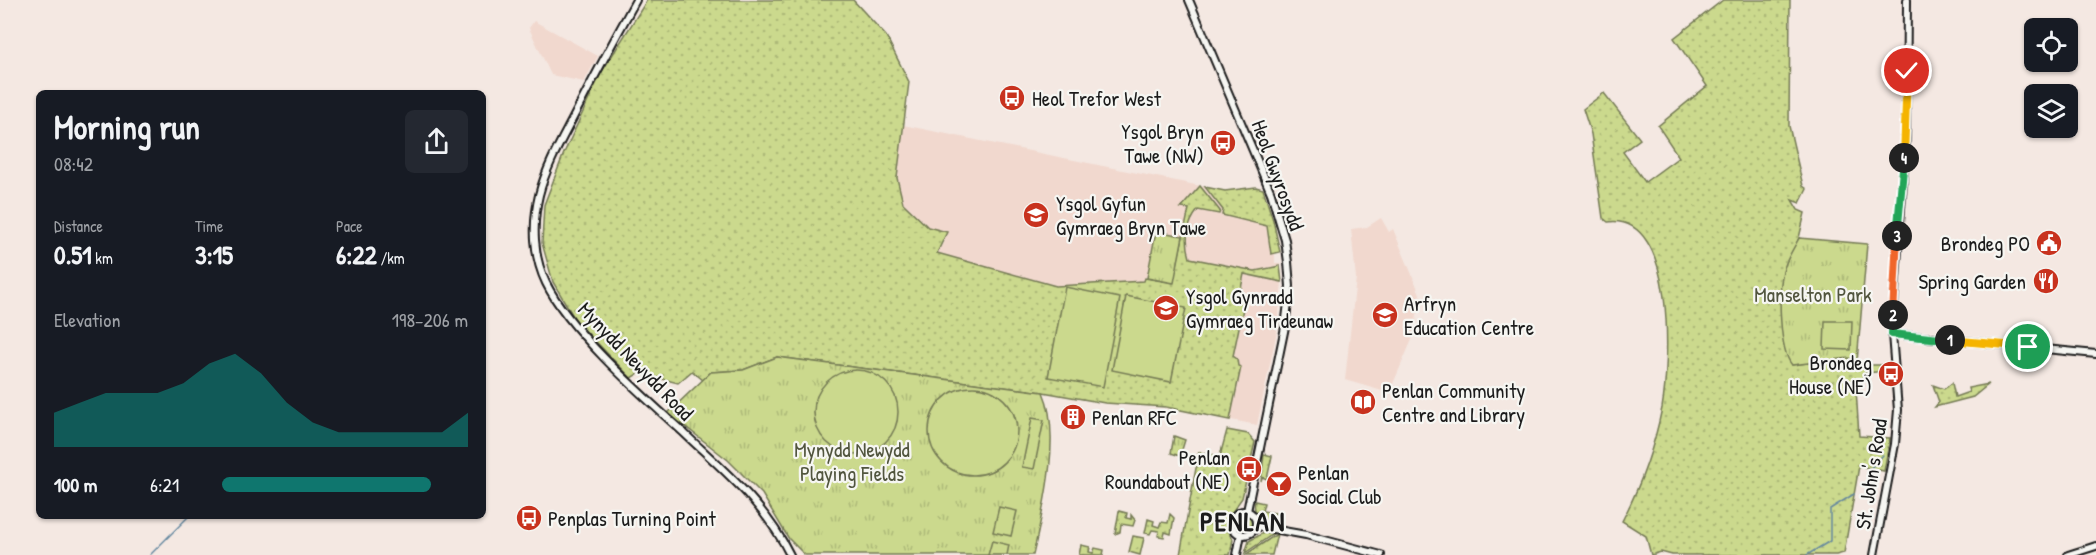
<!DOCTYPE html>
<html lang="en">
<head>
<meta charset="utf-8">
<style>
	body { margin:0; font-family:"Patrick Hand",sans-serif; background:#242831; color:#f1f3f6; height:100vh; display:flex; flex-direction:column; font-size:22px; white-space:nowrap }
	* { box-sizing:border-box; margin:0 }
	p { font-size:20px; color:#9ea1a6 }
	.icon { flex:none; width:33px; height:33px; fill:none; stroke:currentColor; stroke-width:2; stroke-linecap:round; stroke-linejoin:round }
	.map { position:relative; flex:1; overflow:hidden }
	.side { position:absolute; left:36px; top:90px; width:450px; height:429px; display:flex; flex-direction:column; background:#171b24; border-radius:9px; box-shadow:0 2px 4px #0004 }
	.side>* { flex:none }
	.buttons { position:absolute; left:2024px; top:18px; display:grid; gap:12px }
	.buttons a { display:grid; place-items:center; width:54px; height:54px; border-radius:9px; background:#171b24; box-shadow:0 2px 4px #0004; font-size:30px }
	.pin { position:absolute; display:grid; place-items:center; width:51px; height:51px; color:#fff; margin:-26px; border:3px solid #fff; border-radius:50%; box-shadow:0 2px 6px #0007 }
	.km { position:absolute; width:30px; height:30px; margin:-15px; border-radius:50%; background:#222; color:#fff; font-size:16px; line-height:30px; text-align:center }
	.round { display:grid; place-items:center; flex:none; width:63px; height:63px; border-radius:9px; background:#242831 }
	.head { display:flex; align-items:center; justify-content:space-between; height:102px; padding:0 18px }
	h1 { font-size:33px; font-weight:700; line-height:45px }
	.metrics { display:grid; grid-template-columns:repeat(3,1fr); gap:9px; height:102px; padding:6px 18px }
	.metrics div { display:grid; align-content:center }
	.metrics b { font-size:26px; font-weight:700 }
	.metrics small { font-size:16px; font-weight:400 }
	.metrics p { font-size:16px }
	.chart { height:168px; padding:12px 18px }
	.chart p { display:flex; justify-content:space-between }
	.chart svg { width:100%; height:108px; margin-top:6px; fill:#0f766e; opacity:.7 }
	ul { padding:0 18px; list-style:none; font-size:20px }
	li { display:grid; grid-template-columns:96px 72px 1fr; align-items:center; height:45px }
	li i { height:15px; border-radius:8px; background:#0f766e }
	.map>svg:first-child { display:block }
	.built { fill:#f1d8ce }
	.grass { fill:url(#grass-dots); stroke:#747a54; stroke-width:1.5 }
	.park { fill:url(#park-tufts); stroke:#747a54; stroke-width:1.5 }
	.garden { fill:#cbd98d; stroke:#747a54; stroke-width:1.5 }
	.lines { fill:none; stroke-linecap:round; stroke-linejoin:round }
	.stream { stroke:#65889f; stroke-width:1.5 }
	.minor-casing { stroke:#1c1c1c; stroke-width:10 }
	.minor { stroke:#f6f6f2; stroke-width:6 }
	.split-1-casing { stroke:#fff; stroke-width:12 }
	.split-2-casing { stroke:#fff; stroke-width:12 }
	.split-3-casing { stroke:#fff; stroke-width:12 }
	.split-4-casing { stroke:#fff; stroke-width:12 }
	.split-5-casing { stroke:#fff; stroke-width:12 }
	.split-1 { stroke:#f5b400; stroke-width:8 }
	.split-2 { stroke:#22a559; stroke-width:8 }
	.split-3 { stroke:#f0652b; stroke-width:8 }
	.split-4 { stroke:#22a559; stroke-width:8 }
	.split-5 { stroke:#f5b400; stroke-width:8 }
	.labels { text-anchor:middle; dominant-baseline:central; stroke-width:4.5; stroke-linejoin:round; paint-order:stroke }
	.poi-label { font-size:21px; fill:#1c1c1c; stroke:#f6f6f2; text-anchor:start }
	.street-label { font-size:21px; fill:#1c1c1c; stroke:#f6f6f2 }
	.park-label { font-size:21px; fill:#51553e; stroke:#f6f6f2 }
	.district-label { font-size:27px; font-weight:bold; letter-spacing:1.5px; fill:#1c1c1c; stroke:#f6f6f2 }
</style>
</head>
<body>
<div class="map">
<svg width="2096" height="555" viewBox="0 0 2096 555">
	<defs>
		<pattern id="grass-dots" width="8" height="8" patternUnits="userSpaceOnUse" patternTransform="scale(1.5)"><rect width="8" height="8" fill="#cbd98d"/><path d="M2 2h.1M6 6h.1" fill="none" stroke="#aeba79" stroke-width="1.8" stroke-linecap="round"/></pattern>
		<pattern id="park-tufts" width="24" height="20" patternUnits="userSpaceOnUse" patternTransform="scale(1.5)"><rect width="24" height="20" fill="#cbd98d"/><path d="M3 7l-1-3M5 7V3M7 7l1-3M15 17l-1-3M17 17v-4M19 17l1-3" fill="none" stroke="#aeba79"/></pattern>
	</defs>
	<rect width="100%" height="100%" fill="#f4e8e2"/>
	<filter id="ink" filterUnits="userSpaceOnUse"><feTurbulence type="fractalNoise" baseFrequency=".0167" numOctaves="2"/><feDisplacementMap in="SourceGraphic" scale="12" xChannelSelector="R" yChannelSelector="G"/><feConvolveMatrix kernelMatrix="1 2 1 2 8 2 1 2 1" color-interpolation-filters="sRGB"/></filter>
	<g filter="url(#ink)">
		<g class="built">
			<path d="M534 21 598 56 584 82 551 75 529 28Z"/>
			<path d="M903 125 1225 191 1256 187 1263 189 1273 220 1280 252 1275 253V263H1280L1282 282 1277 331 1257 425 1166 407 1105 403 1056 286 936 253 944 242 903 202 897 178Z"/>
			<path d="M1381 218 1389 232 1393 229 1420 294 1414 335 1389 393 1345 380 1356 278 1351 229 1367 227Z"/>
		</g>
		<g class="grass">
			<path d="M647 0H853L886 36 909 82 897 178 903 203 928 227 947 232 937 253 1056 286 1144 281 1145 278 1173 283 1189 209 1181 208 1200 186 1220 211 1219 214 1198 210C1186 225 1185 240 1190 258L1255 271 1280 266 1282 282 1244 274 1239 298 1245 299 1233 356 1237 359 1238 366 1241 367 1230 420 1166 407 1105 403 1043 392 777 357 743 370 711 372 703 380 692 371 678 383 639 373 631 378 576 321 553 282 542 243 544 205 564 153 601 73Z"/>
			<path d="M1723 0H1790L1789 126 1803 186 1807 189 1800 203 1792 200 1798 210 1805 213 1799 238 1783 272 1792 365 1849 358 1857 362V365H1881L1889 369V381L1886 371 1865 373 1856 389 1859 436 1890 438 1884 471 1859 466 1844 553 1836 555H1672L1661 552 1651 555 1646 536 1622 521C1641 485 1654 448 1662 408 1669 367 1678 213 1608 222L1603 218 1591 134 1583 109 1604 93 1640 139 1623 152 1645 182 1679 157 1658 126 1707 86 1674 38Z"/>
			<path d="M1205 187 1225 191 1256 187 1263 189 1273 220 1280 252 1271 254 1267 226 1222 215 1223 210Z"/>
			<path d="M1952 383 1955 397 1969 392 1968 388 1989 384 1973 397 1935 407 1939 402 1933 385 1944 389Z"/>
			<path d="M1227 430 1248 434 1255 442 1242 498 1227 519 1226 526 1233 539 1230 555H1180L1196 468 1202 460 1198 455 1199 452 1220 456Z"/>
			<path d="M1264 454 1272 456 1267 479 1262 477 1261 481Z"/>
			<path d="M1255 501 1264 503 1262 511 1275 513 1273 525C1262 523 1252 513 1255 501Z"/>
			<path d="M1119 511 1127 513 1126 518 1131 519V515L1135 520 1133 526 1121 524 1120 532 1115 534Z"/>
			<path d="M1170 514 1174 518 1171 534 1165 532 1164 537 1158 536 1159 531 1152 530 1150 534 1145 533 1148 519 1154 521 1153 525 1159 527 1161 522 1168 523Z"/>
			<circle cx="1244" cy="523" r="9"/>
			<path d="M1263 533 1273 534 1245 553 1249 541Z"/>
			<path d="M1277 534 1272 555H1245Z"/>
			<path d="M1133 536 1144 538 1140 555 1129 552Z"/>
			<path d="M1081 545 1090 547 1089 552 1093 553 1095 548 1104 550 1103 555H1079Z"/>
		</g>
		<g class="park">
			<path d="M1156 231 1183 236 1174 283 1147 278Z"/>
			<path d="M1799 238 1867 244 1857 362 1849 358 1792 365C1779 350 1778 291 1783 272 1785 261 1794 248 1799 238Z"/>
			<path d="M777 357 1043 392C1062 435 1043 510 1033 555H805L789 539 762 494 728 460 668 413 711 372 743 370Z"/>
			<path d="M1174 436 1185 440 1180 456 1171 453Z"/>
		</g>
		<g class="garden">
			<path d="M1065 287 1120 298 1103 387 1048 377Z"/>
			<path d="M1126 296 1186 308 1171 382 1112 370Z"/>
			<path d="M1825 321H1852L1851 350 1824 349Z"/>
			<circle cx="856" cy="412" r="42"/>
			<circle cx="973" cy="431" r="44"/>
			<path d="M1032 418 1044 420 1034 469 1022 467Z"/>
			<path d="M999 507 1017 511 1011 536 993 532Z"/>
			<path d="M992 541 1009 545 1007 555H988Z"/>
		</g>
		<g class="lines">
			<g class="stream">
				<path d="M1870 469 1883 455"/>
				<path d="M150 555 189 516"/>
				<path d="M1807 555 1830 541V509L1854 494"/>
			</g>
			<g class="minor-casing">
				<g id="minor">
					<path d="M636 0C615 38 594 77 574 116 561 141 546 167 539 195 532 224 533 256 546 283 570 332 643 396 684 433 724 471 765 504 790 555"/>
					<path d="M1189 0 1271 193 1285 240 1288 262 1290 286 1285 327 1247 511"/>
					<path d="M1892 334 2096 354"/>
					<circle cx="1244" cy="523" r="12"/>
					<path d="M1256 526 1306 535 1381 555"/>
					<path d="M1237 555 1241 534"/>
					<path d="M1874 555 1895 444 1898 410 1892 334 1906 139 1907 0"/>
					<path d="M2068 555 2096 546"/>
				</g>
			</g>
			<use href="#minor" class="minor"/>
		</g>
	</g>
	<g class="lines" filter="url(#ink)">
		<g class="split-1-casing">
			<path id="split-1" d="M1950 340 2028 347"/>
		</g>
		<g class="split-2-casing">
			<path id="split-2" d="M1893 315 1892 334 1950 340"/>
		</g>
		<g class="split-3-casing">
			<path id="split-3" d="M1893 315 1897 236"/>
		</g>
		<g class="split-4-casing">
			<path id="split-4" d="M1897 236 1904 158"/>
		</g>
		<g class="split-5-casing">
			<path id="split-5" d="M1904 158 1907 71"/>
		</g>
		<use href="#split-1" class="split-1"/>
		<use href="#split-2" class="split-2"/>
		<use href="#split-3" class="split-3"/>
		<use href="#split-4" class="split-4"/>
		<use href="#split-5" class="split-5"/>
	</g>
	<defs>
		<g id="bus-disc" transform="scale(1.35)"><circle r="9.5" fill="#c8321e" stroke="#f6f6f2"/><path d="M-5-6H5V4H4V6H2V4H-2V6H-4V4H-5ZM-3.5-4V0h7V-4ZM-3.5 1.2v1.5H-2V1.2ZM2 1.2v1.5H3.5V1.2Z" fill="#fff"/></g>
		<g id="school-disc" transform="scale(1.35)"><circle r="9.5" fill="#c8321e" stroke="#f6f6f2"/><path d="M0-5L7-2L0 1L-7-2ZM-4 1L0 2.5L4 1V4Q0 6-4 4Z" fill="#fff"/></g>
		<g id="civic-disc" transform="scale(1.35)"><circle r="9.5" fill="#c8321e" stroke="#f6f6f2"/><path d="M-.6-6.5H3V-4.5H.6V-3L4-1V1h2V6H-6V1h2V-1L-.6-3ZM-1.2 2.5V6h2.4V2.5Z" fill="#fff"/></g>
		<g id="restaurant-disc" transform="scale(1.35)"><circle r="9.5" fill="#c8321e" stroke="#f6f6f2"/><path d="M-5-6h1v4h1v-4h1v4h1v-4h1v5L-1.5 .5V6h-2V.5L-5-1ZM5-6V6H3V1.5H1.5Q1.5-4 5-6Z" fill="#fff"/></g>
		<g id="library-disc" transform="scale(1.35)"><circle r="9.5" fill="#c8321e" stroke="#f6f6f2"/><path d="M-6-4Q-3-5.5-.7-3.5V5Q-3 3-6 4ZM6-4Q3-5.5 .7-3.5V5Q3 3 6 4Z" fill="#fff"/></g>
		<g id="building-disc" transform="scale(1.35)"><circle r="9.5" fill="#c8321e" stroke="#f6f6f2"/><path d="M-4-6H4V6H1V3H-1V6H-4ZM-2.5-4.3h1.7v1.8h-1.7ZM.8-4.3h1.7v1.8H.8ZM-2.5-1h1.7V.8h-1.7ZM.8-1h1.7V.8H.8Z" fill="#fff"/></g>
		<g id="bar-disc" transform="scale(1.35)"><circle r="9.5" fill="#c8321e" stroke="#f6f6f2"/><path d="M-6-5H6L.8 .8V4.5H3.5V6h-7V4.5H-.8V.8Z" fill="#fff"/></g>
	</defs>
	<g fill-rule="evenodd">
		<use href="#bus-disc" x="1012" y="98"/>
		<use href="#bus-disc" x="1223" y="143"/>
		<use href="#school-disc" x="1036" y="215"/>
		<use href="#civic-disc" x="2049" y="243"/>
		<use href="#restaurant-disc" x="2046" y="281"/>
		<use href="#school-disc" x="1166" y="308"/>
		<use href="#school-disc" x="1385" y="315"/>
		<use href="#bus-disc" x="1891" y="374"/>
		<use href="#library-disc" x="1363" y="402"/>
		<use href="#building-disc" x="1073" y="417"/>
		<use href="#bus-disc" x="1249" y="469"/>
		<use href="#bar-disc" x="1279" y="484"/>
		<use href="#bus-disc" x="529" y="518"/>
	</g>
	<g class="labels">
		<g class="poi-label">
			<text x="1032" y="98">Heol Trefor West</text>
			<text x="1204" y="131" text-anchor="end">Ysgol Bryn<tspan x="1204" dy="24">Tawe (NW)</tspan></text>
			<text x="1056" y="203">Ysgol Gyfun<tspan x="1056" dy="24">Gymraeg Bryn Tawe</tspan></text>
			<text x="2030" y="243" text-anchor="end">Brondeg PO</text>
			<text x="2026" y="281" text-anchor="end">Spring Garden</text>
			<text x="1186" y="296">Ysgol Gynradd<tspan x="1186" dy="24">Gymraeg Tirdeunaw</tspan></text>
			<text x="1404" y="303">Arfryn<tspan x="1404" dy="24">Education Centre</tspan></text>
			<text x="1872" y="362" text-anchor="end">Brondeg<tspan x="1872" dy="24">House (NE)</tspan></text>
			<text x="1382" y="390">Penlan Community<tspan x="1382" dy="24">Centre and Library</tspan></text>
			<text x="1092" y="417">Penlan RFC</text>
			<text x="1230" y="457" text-anchor="end">Penlan<tspan x="1230" dy="24">Roundabout (NE)</tspan></text>
			<text x="1298" y="472">Penlan<tspan x="1298" dy="24">Social Club</tspan></text>
			<text x="548" y="518">Penplas Turning Point</text>
		</g>
		<g class="street-label">
			<text transform="translate(1278 175) rotate(70)">Heol Gwyrosydd</text>
			<text transform="translate(636 361) rotate(46)">Mynydd Newydd Road</text>
			<text transform="translate(1871 474) rotate(-81)">St. John's Road</text>
		</g>
		<g class="park-label">
			<text x="1813" y="294">Manselton Park</text>
			<text x="852" y="449">Mynydd Newydd<tspan x="852" dy="24">Playing Fields</tspan></text>
		</g>
		<g class="district-label">
			<text x="1243" y="521">PENLAN</text>
		</g>
	</g>
</svg>
<div class="buttons">
<a><svg class="icon" aria-label="locate" viewBox="0 0 24 24"><circle cx="12" cy="12" r="6"/><path d="M12 2v4M12 18v4M2 12h4M18 12h4"/></svg></a>
<a><svg class="icon" aria-label="layers" viewBox="0 0 24 24"><path d="M12 4l9 5-9 5-9-5zM3 14l9 5 9-5"/></svg></a>
</div>
<div class="pin" style="left:2028px;top:347px;background:#1e9e55"><svg class="icon" aria-label="arrive" viewBox="0 0 24 24"><path d="M6 21V4h12l-3 4 3 4H6"/></svg></div>
<div class="pin" style="left:1907px;top:71px;background:#d93025"><svg class="icon" aria-label="check" viewBox="0 0 24 24"><path d="M5 12l5 5 9-10"/></svg></div>
<b class="km" style="left:1950px;top:340px">1</b>
<b class="km" style="left:1893px;top:315px">2</b>
<b class="km" style="left:1897px;top:236px">3</b>
<b class="km" style="left:1904px;top:158px">4</b>
<section class="side">
<div class="head"><div><h1>Morning run</h1><p>08:42</p></div><a class="round"><svg class="icon" aria-label="share" viewBox="0 0 24 24"><path d="M12 15V3M7 8l5-5 5 5M5 13v7h14v-7"/></svg></a></div>
<div class="metrics">
<div><p>Distance</p><b>0.51<small> km</small></b></div>
<div><p>Time</p><b>3:15</b></div>
<div><p>Pace</p><b>6:22<small> /km</small></b></div>
</div>
<div class="chart"><p><span>Elevation</span>198–206 m</p>
<svg viewBox="0 0 160 44" preserveAspectRatio="none"><path d="M0 44V30L10 26L20 22L30 22L40 22L50 18L60 10L70 6L80 14L90 26L100 34L110 38L120 38L130 38L140 38L150 38L160 30V44z"/></svg>
</div>
<ul>
<li><b>100 m</b>6:21<i style="width:85%"></i></li>
</ul>
</section>
</div>
</body>
</html>
